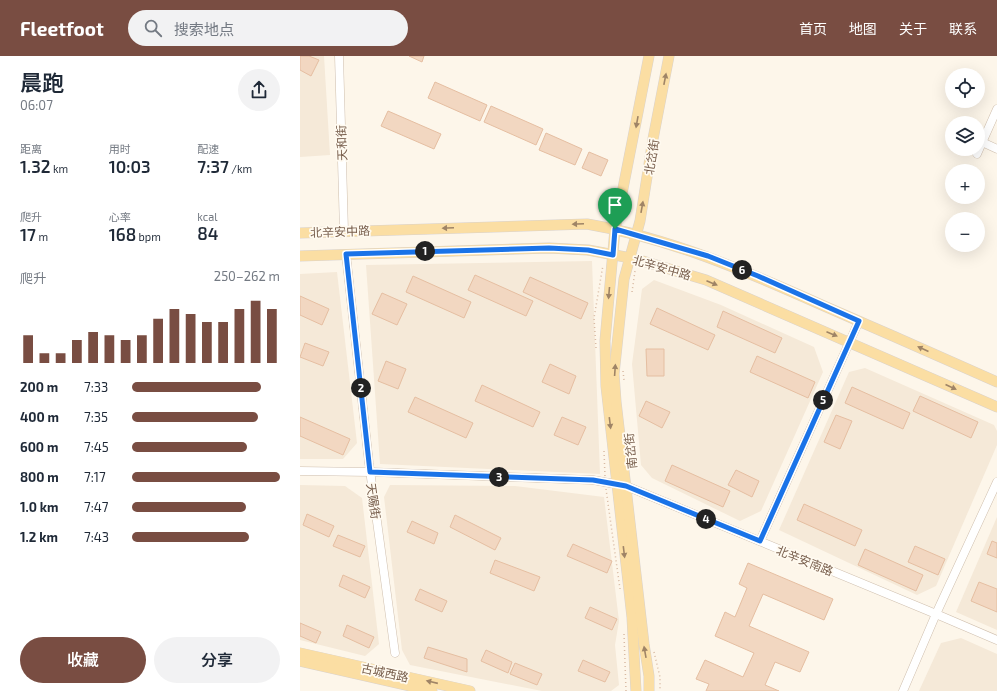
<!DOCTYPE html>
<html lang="zh">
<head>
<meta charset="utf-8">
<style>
	body { margin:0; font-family:"Exo 2","Noto Sans SC",sans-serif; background:#f2f2f3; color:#1f2937; height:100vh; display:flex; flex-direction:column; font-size:15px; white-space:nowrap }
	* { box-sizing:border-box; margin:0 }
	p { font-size:13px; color:#747a83 }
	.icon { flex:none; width:22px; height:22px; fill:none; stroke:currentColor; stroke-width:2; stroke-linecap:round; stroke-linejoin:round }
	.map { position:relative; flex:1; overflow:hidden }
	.sheet { display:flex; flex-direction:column; background:#fff; width:300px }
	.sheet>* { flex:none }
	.tools { position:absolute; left:645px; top:12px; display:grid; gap:8px }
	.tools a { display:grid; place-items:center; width:40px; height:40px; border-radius:50%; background:#fff; box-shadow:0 4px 16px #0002; font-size:20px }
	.pin { position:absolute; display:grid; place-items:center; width:34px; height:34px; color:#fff; margin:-41px -17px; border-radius:50% 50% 50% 0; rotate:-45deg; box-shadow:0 0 4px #0007 }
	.pin .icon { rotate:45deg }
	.km { position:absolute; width:20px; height:20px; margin:-10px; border-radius:50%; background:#222; color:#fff; font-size:11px; line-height:20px; text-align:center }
	.round { display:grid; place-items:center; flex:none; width:42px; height:42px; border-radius:21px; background:#f2f2f3 }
	.summary { display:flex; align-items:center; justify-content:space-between; height:68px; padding:0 20px }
	h1 { font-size:22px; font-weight:600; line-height:30px }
	.stats { display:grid; grid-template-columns:repeat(3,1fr); gap:6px; height:68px; padding:4px 20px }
	.stats div { display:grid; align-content:center }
	.stats b { font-size:17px; font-weight:600 }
	.stats small { font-size:11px; font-weight:400 }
	.stats p { font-size:11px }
	.chart { height:112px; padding:8px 20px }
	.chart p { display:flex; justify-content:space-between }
	.chart svg { width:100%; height:72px; margin-top:4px; stroke:#794d42; stroke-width:6 }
	.button { display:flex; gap:8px; margin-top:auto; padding:8px 20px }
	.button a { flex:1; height:46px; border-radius:24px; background:#794d42; color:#fff; font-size:16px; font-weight:600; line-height:46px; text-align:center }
	.button a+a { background:#f2f2f3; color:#1f2937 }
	ul { padding:0 20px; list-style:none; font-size:13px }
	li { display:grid; grid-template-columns:64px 48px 1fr; align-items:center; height:30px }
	li i { height:10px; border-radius:5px; background:#794d42 }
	header { display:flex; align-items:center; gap:24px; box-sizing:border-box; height:56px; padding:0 20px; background:#794d42; color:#fff }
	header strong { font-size:19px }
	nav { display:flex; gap:22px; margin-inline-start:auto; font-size:14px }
	.search { width:280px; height:36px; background:#f2f2f3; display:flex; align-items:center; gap:10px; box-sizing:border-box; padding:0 14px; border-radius:22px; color:#747a83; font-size:15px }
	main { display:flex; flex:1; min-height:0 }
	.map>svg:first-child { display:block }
	.residential { fill:#f5e9d8 }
	.building { fill:#f2d7c1; stroke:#e5bea1 }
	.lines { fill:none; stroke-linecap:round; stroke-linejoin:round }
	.minor-casing { stroke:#cfbfae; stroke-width:9 }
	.major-casing { stroke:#d9d2cd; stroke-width:11 }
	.path { stroke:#d8baa3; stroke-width:1.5; stroke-dasharray:1 3; stroke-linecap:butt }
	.minor { stroke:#fff; stroke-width:8 }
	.major { stroke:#fbdea3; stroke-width:10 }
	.oneway { fill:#9f8466 }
	.route-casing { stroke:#fff; stroke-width:8 }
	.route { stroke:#1a73e8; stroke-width:5 }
	.labels { text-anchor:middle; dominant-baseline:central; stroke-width:3.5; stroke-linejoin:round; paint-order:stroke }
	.street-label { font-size:12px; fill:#785e4c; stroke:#fffaf0 }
</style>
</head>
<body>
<header>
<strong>Fleetfoot</strong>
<div class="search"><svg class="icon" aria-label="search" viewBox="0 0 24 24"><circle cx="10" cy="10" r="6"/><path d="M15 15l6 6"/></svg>搜索地点</div>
<nav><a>首页</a><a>地图</a><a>关于</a><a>联系</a></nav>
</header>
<main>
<section class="sheet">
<div class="summary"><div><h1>晨跑</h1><p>06:07</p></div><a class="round"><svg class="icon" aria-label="share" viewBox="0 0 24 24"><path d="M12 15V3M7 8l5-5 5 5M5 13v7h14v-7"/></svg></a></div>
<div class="stats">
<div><p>距离</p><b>1.32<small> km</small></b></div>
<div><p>用时</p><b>10:03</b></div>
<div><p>配速</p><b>7:37<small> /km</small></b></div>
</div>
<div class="stats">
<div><p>爬升</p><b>17<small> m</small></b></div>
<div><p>心率</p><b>168<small> bpm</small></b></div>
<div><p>kcal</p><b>84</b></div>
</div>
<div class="chart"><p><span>爬升</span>250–262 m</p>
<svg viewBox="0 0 160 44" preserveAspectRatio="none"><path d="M5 44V27M15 44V38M25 44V38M35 44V30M45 44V25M55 44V27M65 44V30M75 44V27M85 44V17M95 44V11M105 44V14M115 44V19M125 44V19M135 44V11M145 44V6M155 44V11"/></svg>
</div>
<ul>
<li><b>200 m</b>7:33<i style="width:87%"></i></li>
<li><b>400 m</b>7:35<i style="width:85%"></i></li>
<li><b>600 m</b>7:45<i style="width:78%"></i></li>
<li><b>800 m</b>7:17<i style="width:100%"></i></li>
<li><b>1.0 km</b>7:47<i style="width:77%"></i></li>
<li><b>1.2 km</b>7:43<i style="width:79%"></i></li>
</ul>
<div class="button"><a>收藏</a><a>分享</a></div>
</section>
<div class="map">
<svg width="697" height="635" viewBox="0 0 697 635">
	<rect width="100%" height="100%" fill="#fdf6ea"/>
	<g class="residential">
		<path d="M0 0H24L30 99 0 101Z"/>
		<path d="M292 205 300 418 80 408 66 209Z"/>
		<path d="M37 216 57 387 43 403H0V218Z"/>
		<path d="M354 224 421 249 514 291 523 316 461 455 440 465 352 422 341 409 332 308 342 233Z"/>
		<path d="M565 312 694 369 697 375V389L636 530 617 539 479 474 549 316Z"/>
		<path d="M0 429 45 430 62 442 79 588 65 600 0 584Z"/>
		<path d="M90 429 215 430 304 441 319 565 315 589 319 629 311 635H242L110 609 102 594 84 441Z"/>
		<path d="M697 461V574L656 556Z"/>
		<path d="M661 582 697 598V635H619L641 587Z"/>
	</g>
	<g class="building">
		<path d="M0 0H9L19 4 11 20 0 14Z"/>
		<path d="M109 0H124L122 6Z"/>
		<path d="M135 26 187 49 180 65 128 42Z"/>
		<path d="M191 50 243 73 236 89 184 66Z"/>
		<path d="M88 55 141 78 134 93 81 70Z"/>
		<path d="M246 77 282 93 275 109 239 94Z"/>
		<path d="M289 96 308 104 301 120 282 112Z"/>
		<path d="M175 219 233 245 226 260 168 234Z"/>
		<path d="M113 220 171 246 164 262 106 236Z"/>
		<path d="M230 221 288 247 281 263 223 236Z"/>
		<path d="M82 237 107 248 97 269 72 258Z"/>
		<path d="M0 240 29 253 22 269 0 259Z"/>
		<path d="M357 252 415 279 408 294 350 268Z"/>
		<path d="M423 255 482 282 475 297 417 271Z"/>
		<path d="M5 287 29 296 23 310 0 301Z"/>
		<path d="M346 293H364V320H347Z"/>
		<path d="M457 300 515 326 508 342 450 316Z"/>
		<path d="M86 305 106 313 98 333 78 325Z"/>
		<path d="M250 308 276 320 269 338 242 326Z"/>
		<path d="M182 329 240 356 233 371 175 345Z"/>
		<path d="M552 331 610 357 603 373 545 347Z"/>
		<path d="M620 340 678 366 671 382 613 355Z"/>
		<path d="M115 341 173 367 166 382 108 356Z"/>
		<path d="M346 345 370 356 362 372 339 360Z"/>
		<path d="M536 359 552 365 540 393 524 386Z"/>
		<path d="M0 361 50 383 43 399 0 380Z"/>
		<path d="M262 361 286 371 278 389 254 379Z"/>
		<path d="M372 409 430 435 423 451 365 425Z"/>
		<path d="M436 414 459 425 452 441 428 429Z"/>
		<path d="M504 448 562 474 555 490 497 464Z"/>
		<path d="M7 458 34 470 29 481 3 469Z"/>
		<path d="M155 459 201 482 195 494 150 471Z"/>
		<path d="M112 465 138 477 134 488 107 476Z"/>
		<path d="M38 479 65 490 60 501 33 490Z"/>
		<path d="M692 485 697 487V502L687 498Z"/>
		<path d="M273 488 312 505 307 517 267 500Z"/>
		<path d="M615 490 645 503 638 519 608 506Z"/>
		<path d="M565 493 623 519 616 535 558 509Z"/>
		<path d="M195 504 240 521 234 535 190 517Z"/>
		<path d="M448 507 533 543 524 564 463 538 449 570 509 596 500 616 475 606 465 629 479 635H406L409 628 396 623 405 604 443 621 454 597 415 580 425 556 435 561 447 532 439 528Z"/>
		<path d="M43 519 70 531 65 542 39 530Z"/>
		<path d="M679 526 697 533V556L671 545Z"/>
		<path d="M120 533 147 545 142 556 115 544Z"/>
		<path d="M290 551 317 563 312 574 285 562Z"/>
		<path d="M0 567 21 576 16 587 0 580Z"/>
		<path d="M47 569 74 581 69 592 43 580Z"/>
		<path d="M128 591 167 603V616L124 602Z"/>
		<path d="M186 594 212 606 208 617 181 605Z"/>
		<path d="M283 604 310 616 305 626 278 615Z"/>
		<path d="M215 607 242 618 237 629 210 618Z"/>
	</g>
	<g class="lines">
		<g class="minor-casing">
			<g id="minor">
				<path d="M39 0 44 175"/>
				<path d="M682 86 697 93"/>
				<path d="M677 98 697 53"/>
				<path d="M46 198 69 407 95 597"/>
				<path d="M0 415 70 416 293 424 326 430 636 558 697 584"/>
				<path d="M460 485 559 265"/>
				<path d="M603 635 636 558 697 426"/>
			</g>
		</g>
		<g class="major-casing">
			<g id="major">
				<path d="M0 177 287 168C370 182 448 216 524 250 582 275 639 300 697 326"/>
				<path d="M0 200 249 192 288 194 336 203 406 224 697 351"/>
				<path d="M0 597 170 635"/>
				<path d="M0 605 132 635"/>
				<path d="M336 635 332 561 306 330 305 285 315 173 349 0"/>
				<path d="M349 635V620L344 588 316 346 314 318 324 223 340 165 353 83 369 0"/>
			</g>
		</g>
		<g class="path">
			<path d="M332 236 335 215"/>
			<path d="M296 292 294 262 303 209"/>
			<path d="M323 315 324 324"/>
			<path d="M304 395 305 420"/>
			<path d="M306 433 320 533"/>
			<path d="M324 578 326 635"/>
			<path d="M354 596 360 621V635"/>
		</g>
		<use href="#minor" class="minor"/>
		<use href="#major" class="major"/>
	</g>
	<defs><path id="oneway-solid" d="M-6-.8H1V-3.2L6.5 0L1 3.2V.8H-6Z"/></defs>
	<g class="oneway">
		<use href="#oneway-solid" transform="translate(365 23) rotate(-79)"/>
		<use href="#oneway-solid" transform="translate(337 66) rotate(100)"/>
		<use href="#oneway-solid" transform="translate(342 151) rotate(-80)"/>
		<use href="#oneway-solid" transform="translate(278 168) rotate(178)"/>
		<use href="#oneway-solid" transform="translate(148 172) rotate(178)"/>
		<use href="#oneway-solid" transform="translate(412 227) rotate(23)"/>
		<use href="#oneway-solid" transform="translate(309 237) rotate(95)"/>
		<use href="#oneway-solid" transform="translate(532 278) rotate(23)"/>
		<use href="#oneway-solid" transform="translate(623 293) rotate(-156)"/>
		<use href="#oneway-solid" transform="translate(315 314) rotate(-86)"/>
		<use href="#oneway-solid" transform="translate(651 331) rotate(24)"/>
		<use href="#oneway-solid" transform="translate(310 367) rotate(83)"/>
		<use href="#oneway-solid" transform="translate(324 496) rotate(83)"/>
		<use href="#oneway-solid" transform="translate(345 596) rotate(-100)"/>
		<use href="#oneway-solid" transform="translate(132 626) rotate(-167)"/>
	</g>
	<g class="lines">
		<g class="route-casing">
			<path id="route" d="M315 173 408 200 458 220 559 265 460 485 326 430 293 424 70 416 46 198 249 192 288 194 313 199Z"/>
		</g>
		<use href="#route" class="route"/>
	</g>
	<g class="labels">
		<g class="street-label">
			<text transform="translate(41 87) rotate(-92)">天和街</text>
			<text transform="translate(351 101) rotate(-81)">北岔街</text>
			<text transform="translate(40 175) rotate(-2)">北辛安中路</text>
			<text transform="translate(362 211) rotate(16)">北辛安中路</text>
			<text transform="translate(330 395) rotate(-96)">南岔街</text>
			<text transform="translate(74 445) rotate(82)">天赐街</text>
			<text transform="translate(505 504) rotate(22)">北辛安南路</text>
			<text transform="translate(85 616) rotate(12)">古城西路</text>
		</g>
	</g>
</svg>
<div class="tools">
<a><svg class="icon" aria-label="locate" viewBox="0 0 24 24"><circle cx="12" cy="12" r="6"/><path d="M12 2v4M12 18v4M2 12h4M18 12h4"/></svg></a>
<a><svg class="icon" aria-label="layers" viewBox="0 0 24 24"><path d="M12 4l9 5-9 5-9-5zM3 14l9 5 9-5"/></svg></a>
<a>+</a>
<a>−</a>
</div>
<div class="pin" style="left:315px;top:173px;background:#1e9e55"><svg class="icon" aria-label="arrive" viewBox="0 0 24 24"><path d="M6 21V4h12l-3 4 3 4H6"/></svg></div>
<b class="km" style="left:125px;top:195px">1</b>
<b class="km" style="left:61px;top:332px">2</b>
<b class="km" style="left:199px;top:421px">3</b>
<b class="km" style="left:406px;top:463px">4</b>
<b class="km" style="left:523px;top:344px">5</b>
<b class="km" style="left:442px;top:214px">6</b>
</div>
</main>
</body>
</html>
